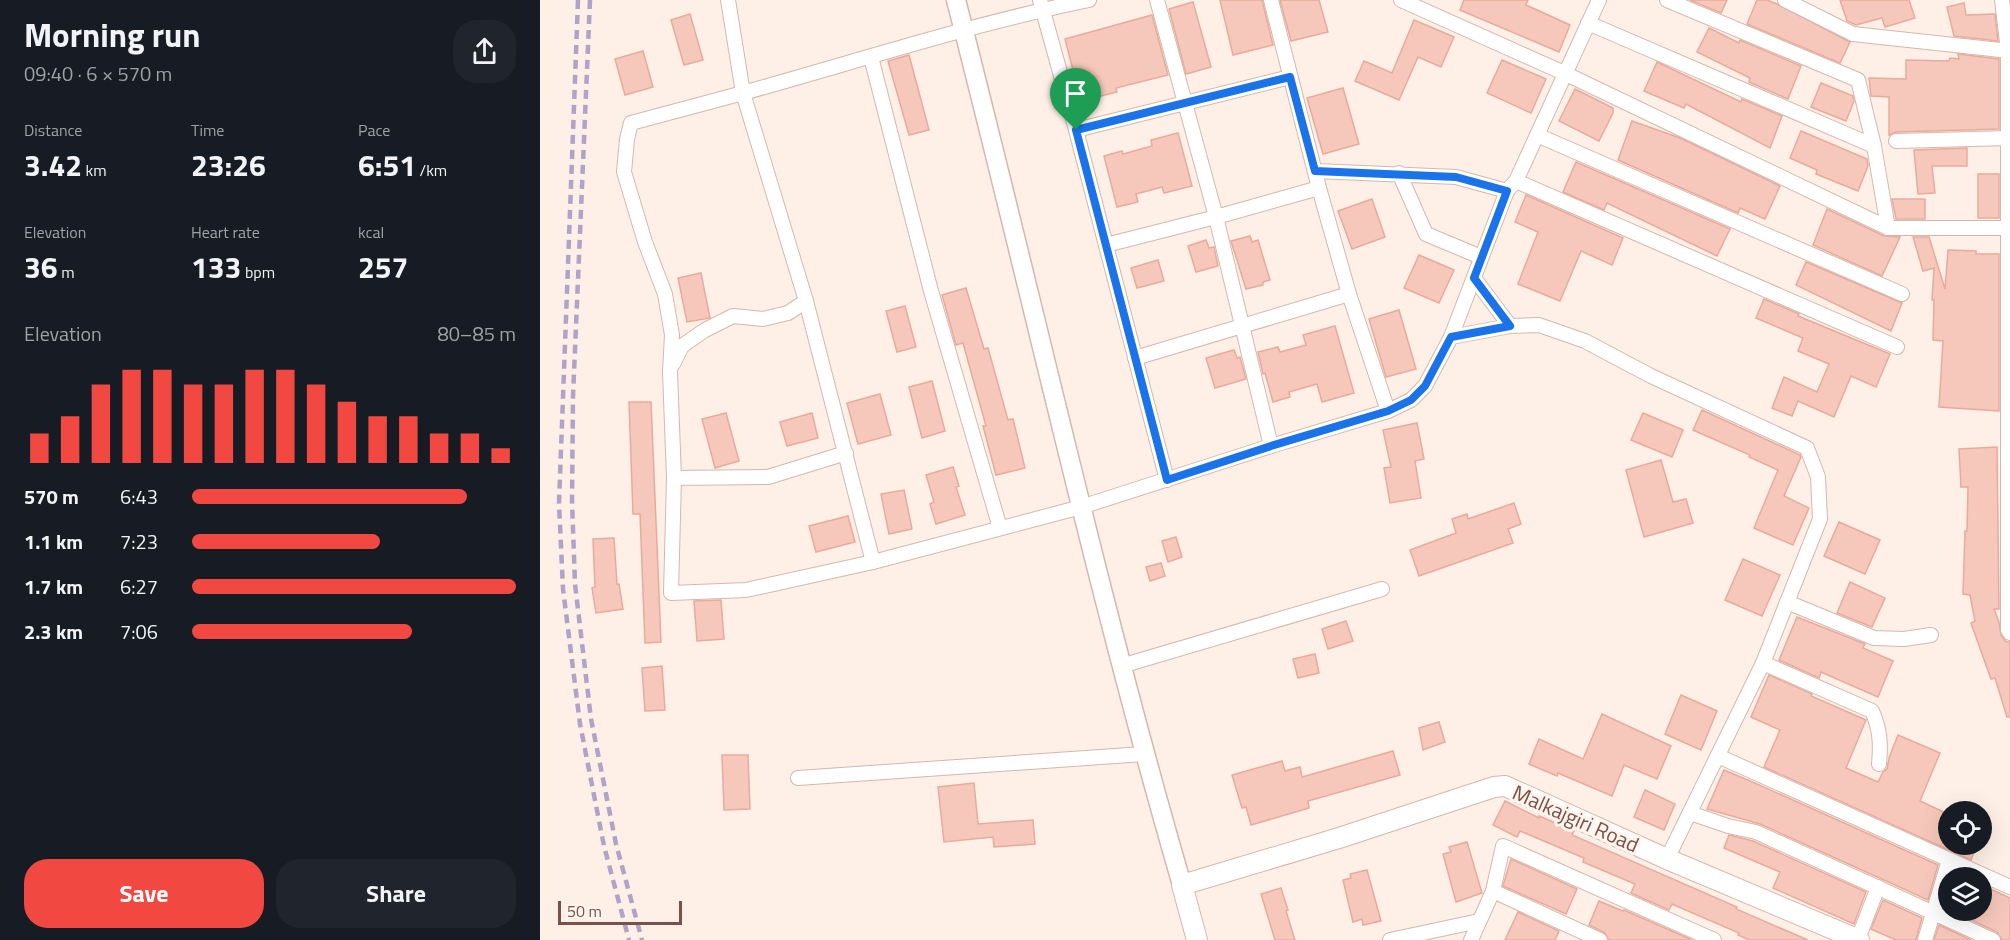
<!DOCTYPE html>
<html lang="en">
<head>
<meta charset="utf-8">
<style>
	body { margin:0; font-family:"Titillium Web",sans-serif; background:#20242c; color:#f1f3f6; height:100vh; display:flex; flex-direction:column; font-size:22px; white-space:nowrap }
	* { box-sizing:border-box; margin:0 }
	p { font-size:20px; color:#9ea1a6 }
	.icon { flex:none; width:33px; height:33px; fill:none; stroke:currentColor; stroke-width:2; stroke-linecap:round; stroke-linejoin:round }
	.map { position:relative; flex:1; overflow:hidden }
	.drawer { display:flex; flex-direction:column; background:#171b24; width:540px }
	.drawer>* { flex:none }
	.fabs { position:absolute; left:1398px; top:801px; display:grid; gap:12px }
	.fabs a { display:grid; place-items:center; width:54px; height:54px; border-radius:50%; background:#171b24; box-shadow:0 6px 24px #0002; font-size:30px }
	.scale { position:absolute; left:18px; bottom:15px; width:124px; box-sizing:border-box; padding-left:6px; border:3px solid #7a5148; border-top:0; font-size:16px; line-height:21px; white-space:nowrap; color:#7a5148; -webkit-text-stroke:4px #fff5ee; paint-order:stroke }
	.pin { position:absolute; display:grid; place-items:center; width:51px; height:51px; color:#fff; margin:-62px -26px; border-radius:50% 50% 50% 0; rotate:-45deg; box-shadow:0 0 6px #0007 }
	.pin .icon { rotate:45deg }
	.round { display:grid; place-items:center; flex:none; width:63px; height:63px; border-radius:24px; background:#20242c }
	.head { display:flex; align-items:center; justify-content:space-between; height:102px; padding:0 24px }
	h1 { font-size:33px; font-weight:700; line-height:45px }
	.stats { display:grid; grid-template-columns:repeat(3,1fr); gap:9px; height:102px; padding:6px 24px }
	.stats div { display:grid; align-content:center }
	.stats b { font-size:30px; font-weight:700 }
	.stats small { font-size:16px; font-weight:400 }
	.stats p { font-size:16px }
	.chart { height:168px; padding:12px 24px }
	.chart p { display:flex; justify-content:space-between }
	.chart svg { width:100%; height:108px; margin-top:6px; stroke:#f14942; stroke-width:6 }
	.primary-button { display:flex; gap:12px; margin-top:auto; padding:12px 24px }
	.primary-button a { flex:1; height:69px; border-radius:24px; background:#f14942; color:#fff; font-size:24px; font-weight:700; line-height:69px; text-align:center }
	.primary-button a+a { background:#20242c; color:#f1f3f6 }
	ul { padding:0 24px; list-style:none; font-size:20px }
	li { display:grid; grid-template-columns:96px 72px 1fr; align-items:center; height:45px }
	li i { height:15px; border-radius:8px; background:#f14942 }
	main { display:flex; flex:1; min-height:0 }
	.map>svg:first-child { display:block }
	.building { fill:#f6c8bb; stroke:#eaaa9a; stroke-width:1.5 }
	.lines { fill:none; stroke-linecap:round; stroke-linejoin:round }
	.minor-casing { stroke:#d4b8ad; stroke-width:16 }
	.tertiary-casing { stroke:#d4b8ad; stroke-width:21 }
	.secondary-casing { stroke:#d7b6aa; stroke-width:22 }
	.minor { stroke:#fff; stroke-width:14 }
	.tertiary { stroke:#fff; stroke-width:18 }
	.secondary { stroke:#fff; stroke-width:20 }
	.rail { stroke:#b0a2c9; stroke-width:4.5; stroke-dasharray:9 6; stroke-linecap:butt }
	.route-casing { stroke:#fff; stroke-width:12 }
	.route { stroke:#1a73e8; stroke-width:8 }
	.labels { text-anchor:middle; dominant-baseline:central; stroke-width:6; stroke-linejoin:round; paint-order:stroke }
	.street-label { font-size:21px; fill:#7a5148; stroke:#fff5ee }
</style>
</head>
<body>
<main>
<section class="drawer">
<div class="head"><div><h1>Morning run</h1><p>09:40 · 6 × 570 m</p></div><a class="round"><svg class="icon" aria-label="share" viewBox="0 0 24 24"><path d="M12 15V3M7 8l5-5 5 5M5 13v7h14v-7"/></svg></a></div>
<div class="stats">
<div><p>Distance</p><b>3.42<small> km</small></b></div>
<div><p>Time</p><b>23:26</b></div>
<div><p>Pace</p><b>6:51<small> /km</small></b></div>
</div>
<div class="stats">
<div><p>Elevation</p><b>36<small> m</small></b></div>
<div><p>Heart rate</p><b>133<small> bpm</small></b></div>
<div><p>kcal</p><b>257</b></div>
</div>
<div class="chart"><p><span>Elevation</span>80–85 m</p>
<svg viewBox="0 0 160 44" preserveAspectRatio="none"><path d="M5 44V32M15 44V25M25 44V12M35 44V6M45 44V6M55 44V12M65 44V12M75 44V6M85 44V6M95 44V12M105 44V19M115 44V25M125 44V25M135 44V32M145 44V32M155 44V38"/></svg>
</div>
<ul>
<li><b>570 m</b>6:43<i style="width:85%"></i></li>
<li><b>1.1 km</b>7:23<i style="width:58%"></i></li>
<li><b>1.7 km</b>6:27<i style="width:100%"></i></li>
<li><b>2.3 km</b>7:06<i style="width:68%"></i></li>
</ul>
<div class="primary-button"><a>Save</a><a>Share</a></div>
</section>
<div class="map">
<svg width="1470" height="940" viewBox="0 0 1470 940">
	<rect width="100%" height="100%" fill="#fef0e6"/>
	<g class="building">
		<path d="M680 0H722L733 45 693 55Z"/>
		<path d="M740 0H779L788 32 751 41Z"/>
		<path d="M924 0H988L986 5 1030 25 1019 52 920 10Z"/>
		<path d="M1150 0H1187L1181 13Z"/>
		<path d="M1217 0H1227L1237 4 1310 42 1300 63 1207 24Z"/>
		<path d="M1300 0H1369L1375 18 1345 27 1342 18 1316 25 1307 21Z"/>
		<path d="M653 2 671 67 646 74 629 9Z"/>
		<path d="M1424 3 1426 15 1455 14 1458 41 1414 36 1407 7Z"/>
		<path d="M150 14 163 60 144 65 131 20Z"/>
		<path d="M612 15 628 75 576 88 577 92 541 101 525 39Z"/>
		<path d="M874 20 914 37 901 67 878 57 859 100 815 81 824 61 852 73Z"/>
		<path d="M1169 28 1199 43 1200 40 1261 66 1248 99 1209 82 1210 78 1157 52Z"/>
		<path d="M103 51 113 87 85 95 75 59Z"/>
		<path d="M1418 54 1459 59V129L1356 132 1349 135V97L1331 96 1329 78 1366 79V60L1409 61 1410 58 1419 59Z"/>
		<path d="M369 55 389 130 369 135 348 61Z"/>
		<path d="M962 60 1006 79 991 113 947 93Z"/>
		<path d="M1117 62 1201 102 1202 99 1242 116 1230 148 1146 104 1144 108 1104 91Z"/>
		<path d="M1281 83 1313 96 1314 101 1306 121 1271 107Z"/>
		<path d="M803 88 819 144 783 154 767 98Z"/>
		<path d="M1035 89 1073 108V113L1059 141 1019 121Z"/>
		<path d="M1092 121 1140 138 1240 186 1225 219 1200 208 1198 213 1078 160Z"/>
		<path d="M1261 131 1327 159 1328 166 1318 191 1276 174 1277 170 1250 158Z"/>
		<path d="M638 133 652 186 624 193 622 187 596 194 598 202 577 207 564 156 582 151 583 154 612 146 611 140Z"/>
		<path d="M1427 148V166H1392L1395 193 1378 194 1374 150Z"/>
		<path d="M1036 162 1190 229 1177 256 1067 203 1064 210 1023 192Z"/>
		<rect x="1438" y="174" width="21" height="44"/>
		<path d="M986 195 1083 238 1072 265 1041 251 1020 301 978 284 998 232 975 222Z"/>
		<path d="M832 199 845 237 812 249 798 211Z"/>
		<path d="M1352 199H1385V219H1356Z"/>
		<path d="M1287 209 1344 236 1360 237 1342 276 1273 245Z"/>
		<path d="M710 236 712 242 718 240 730 280 723 282V285L706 289 691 241Z"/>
		<path d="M1373 237H1389L1405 289 1408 250 1436 251V254H1459V411L1399 407 1403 341 1393 340 1394 300H1392L1394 268 1383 271Z"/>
		<path d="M666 240 669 248 674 247 678 266 656 272 648 246Z"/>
		<path d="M879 255 914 270 899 303 864 288Z"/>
		<path d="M618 260 624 281 597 288 591 268Z"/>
		<path d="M1266 262 1362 303 1351 331 1256 285Z"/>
		<path d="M161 273 170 318 147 322 138 278Z"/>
		<path d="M426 288 444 349 448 348 468 420 473 419 485 468 456 475 443 426H446L423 343 416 345 402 295Z"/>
		<path d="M1224 299 1259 314 1258 316 1350 354 1336 387 1311 376 1294 417 1258 401 1252 416 1232 408 1244 377 1277 392 1289 364 1258 351 1263 338 1216 318Z"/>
		<path d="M365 306 376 347 357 352 346 311Z"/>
		<path d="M859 310 876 369 846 377 829 319Z"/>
		<path d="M795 326 814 393 782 402 777 384 749 392 750 397 733 402 725 373 723 374 718 352 738 347 740 352 766 345 763 335Z"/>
		<path d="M694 350 697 358 700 357 706 379 675 388 666 358Z"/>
		<path d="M392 381 405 431 382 438 369 387Z"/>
		<path d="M340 394 351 435 318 444 307 403Z"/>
		<path d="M89 402H111L121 642 105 643 100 514H93Z"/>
		<path d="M1162 410 1260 455 1261 457 1244 496 1269 508 1253 545 1214 528 1238 470 1209 457 1210 455 1153 430Z"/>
		<path d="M186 413 199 461 175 468 162 419Z"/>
		<path d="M272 413 278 438 247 446 240 422Z"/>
		<path d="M1103 413 1143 430 1132 457 1091 440Z"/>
		<path d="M877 423 884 459 875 461 881 498 850 503 844 468 851 467 843 430Z"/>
		<path d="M1457 447 1459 609H1454L1459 622 1461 635 1466 642H1470V717H1467L1455 678 1451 679 1431 623 1435 621 1430 595 1423 594 1425 531H1427L1428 487H1421L1419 449Z"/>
		<path d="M1121 460 1133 502 1146 499 1153 523 1104 537 1086 470Z"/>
		<path d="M413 467 419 486 416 487 425 515 396 524 390 504 394 502 386 475Z"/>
		<path d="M364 490 372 529 349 534 341 494Z"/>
		<path d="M974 503 981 524 968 529 973 543 879 576 870 550 916 533 912 519 927 514 928 519Z"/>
		<path d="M308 516 315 542 276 552 269 526Z"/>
		<path d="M1299 522 1340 540 1325 574 1284 556Z"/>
		<path d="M636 537 642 557 628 562 622 541Z"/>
		<path d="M74 538 77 584H79L83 609 56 613 52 588 55 587 53 539Z"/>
		<path d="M1203 559 1240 575 1222 616 1185 600Z"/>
		<path d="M621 563 625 576 610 581 606 567Z"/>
		<path d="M1310 582 1345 598 1332 627 1297 613Z"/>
		<path d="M181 600 184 639 157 641 154 601Z"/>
		<path d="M1257 617 1325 644 1323 648 1353 661 1338 697 1281 672 1279 678 1239 660Z"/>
		<path d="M806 621 813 641 788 649 782 629Z"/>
		<path d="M775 654 779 673 758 678 753 659Z"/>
		<path d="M122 666 125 710 105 711 102 668Z"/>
		<path d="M1229 675 1272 694 1271 696 1326 720 1306 768 1338 782 1343 772 1347 769 1349 758 1358 735 1400 753 1380 801 1408 814V844H1437L1431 860 1224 767 1240 730 1211 717Z"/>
		<path d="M1141 695 1177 711 1161 750 1125 734Z"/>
		<path d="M1062 714 1131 746 1117 779 1084 765 1072 796 1018 773 1017 776 989 764 999 739 1043 759Z"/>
		<path d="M899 722 905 742 883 750 879 728Z"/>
		<path d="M853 751 860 775 768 801 769 808 711 825 706 807 702 808 692 775 742 761 745 771 760 767 762 777Z"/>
		<path d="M182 755H208L210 809 184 810Z"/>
		<path d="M1184 770 1217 784 1398 865 1388 900 1220 824 1167 809Z"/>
		<path d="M434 783 438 824 493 820 495 844 454 847 453 837 404 842 398 787Z"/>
		<path d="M1105 790 1135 804 1124 830 1094 817Z"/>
		<path d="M965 801 999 818V816L1034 831 1032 835 1197 907 1196 909 1268 940H1209L1198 935 1199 933 1132 904 1129 910 1091 893 1095 884 1043 862 1044 858 980 831 977 837 953 825Z"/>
		<path d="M1189 835 1213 841 1326 892 1314 924 1233 888 1240 872 1184 848Z"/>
		<path d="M927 842 942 893 916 902 903 854 911 852 909 847Z"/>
		<path d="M971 859 1037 889 1026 914 963 886Z"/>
		<path d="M827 870 841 921 823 925 822 919 813 922 803 880 811 878 810 874Z"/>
		<path d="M1442 885 1470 898V940H1462L1457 932 1410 910H1442Z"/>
		<path d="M741 888 748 910 746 911 755 940H735L721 894Z"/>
		<path d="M1343 900 1382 918 1376 940H1356L1331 929Z"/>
		<path d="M1059 901 1083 911 1084 910 1152 940H1069L1064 932 1049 925Z"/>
		<path d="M978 912 1019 931 1015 940H965Z"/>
		<path d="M1399 925 1431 940H1394Z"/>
	</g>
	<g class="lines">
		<g class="minor-casing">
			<g id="minor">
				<path d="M188 0 203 93 91 123 87 139 84 172 105 242 125 294 132 335 130 372 134 478 131 593 206 590 333 562"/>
				<path d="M500 0 536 130 627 480"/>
				<path d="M549 0C432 24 318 61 203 93L266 301 333 562 541 507 731 446 848 411 871 400 885 386 911 337 970 326 999 325 1045 341 1111 376 1267 448 1278 477 1280 519 1223 663 1127 859"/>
				<path d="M617 0 676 217 731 446"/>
				<path d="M731 0 779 188 809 294 848 411"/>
				<path d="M861 0 1024 73 1348 228H1470"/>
				<path d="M1127 0 1318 80 1334 146 1348 228"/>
				<path d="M1245 0 1313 34 1470 51"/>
				<path d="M1462 0 1468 51V630L1470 633"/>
				<path d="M1048 23 1334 146"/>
				<path d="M331 57 391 291 460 528"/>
				<path d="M536 130 750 77"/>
				<path d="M997 135 1362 294"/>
				<path d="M1356 141 1470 138"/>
				<path d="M775 171 916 177 967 191"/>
				<path d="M859 173 886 234 941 257"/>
				<path d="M976 181 1357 347"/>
				<path d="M566 245 676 217 779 188"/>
				<path d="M934 278 970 326"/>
				<path d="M911 337 967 191 976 181 1059 0"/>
				<path d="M595 358 809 294"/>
				<path d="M133 364 142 346 165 330 193 316 223 319 248 313 266 301"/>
				<path d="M134 478 228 477 306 453"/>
				<path d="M1247 602 1334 638 1364 639 1391 635"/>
				<path d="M1223 663 1332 711C1340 729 1341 744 1339 764"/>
				<path d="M581 666 842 589"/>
				<path d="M1178 756 1470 887"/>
				<path d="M258 778 604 754"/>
				<path d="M1150 813 1188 826 1216 832 1453 940"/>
				<path d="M953 891 963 846 1174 940"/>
				<path d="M1318 939 1338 887"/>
				<path d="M850 940 939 921"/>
				<path d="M931 940 953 891 1060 940"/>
				<path d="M1385 940 1409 860"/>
			</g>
		</g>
		<g class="tertiary-casing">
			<path id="tertiary" d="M416 0C492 295 557 593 642 885"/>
		</g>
		<g class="secondary-casing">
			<path id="secondary" d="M657 940 642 885 799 838 954 787 965 786 1127 859 1319 940"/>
		</g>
		<use href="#minor" class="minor"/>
		<use href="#tertiary" class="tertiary"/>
		<use href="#secondary" class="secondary"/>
		<g class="rail">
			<path d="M38 0 19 503 23 589 40 724 64 846 89 940"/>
			<path d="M50 0 33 396 32 501 35 584 51 719 76 844 102 940"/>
		</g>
	</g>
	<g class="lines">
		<g class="route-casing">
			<path id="route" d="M750 77 775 171 916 177 967 191 934 278 970 326 911 337 885 386 871 400 848 411 731 446 627 480 536 130Z"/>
		</g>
		<use href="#route" class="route"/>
	</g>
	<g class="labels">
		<g class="street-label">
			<text transform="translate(1036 818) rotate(24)">Malkajgiri Road</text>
		</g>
	</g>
</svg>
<div class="fabs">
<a><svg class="icon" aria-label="locate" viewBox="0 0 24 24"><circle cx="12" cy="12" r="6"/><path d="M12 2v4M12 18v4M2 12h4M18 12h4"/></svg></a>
<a><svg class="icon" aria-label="layers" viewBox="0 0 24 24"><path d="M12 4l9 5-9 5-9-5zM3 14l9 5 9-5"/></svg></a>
</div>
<div class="scale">50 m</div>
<div class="pin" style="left:536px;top:130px;background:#1e9e55"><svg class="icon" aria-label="arrive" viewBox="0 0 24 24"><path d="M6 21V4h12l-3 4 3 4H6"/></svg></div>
</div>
</main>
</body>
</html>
